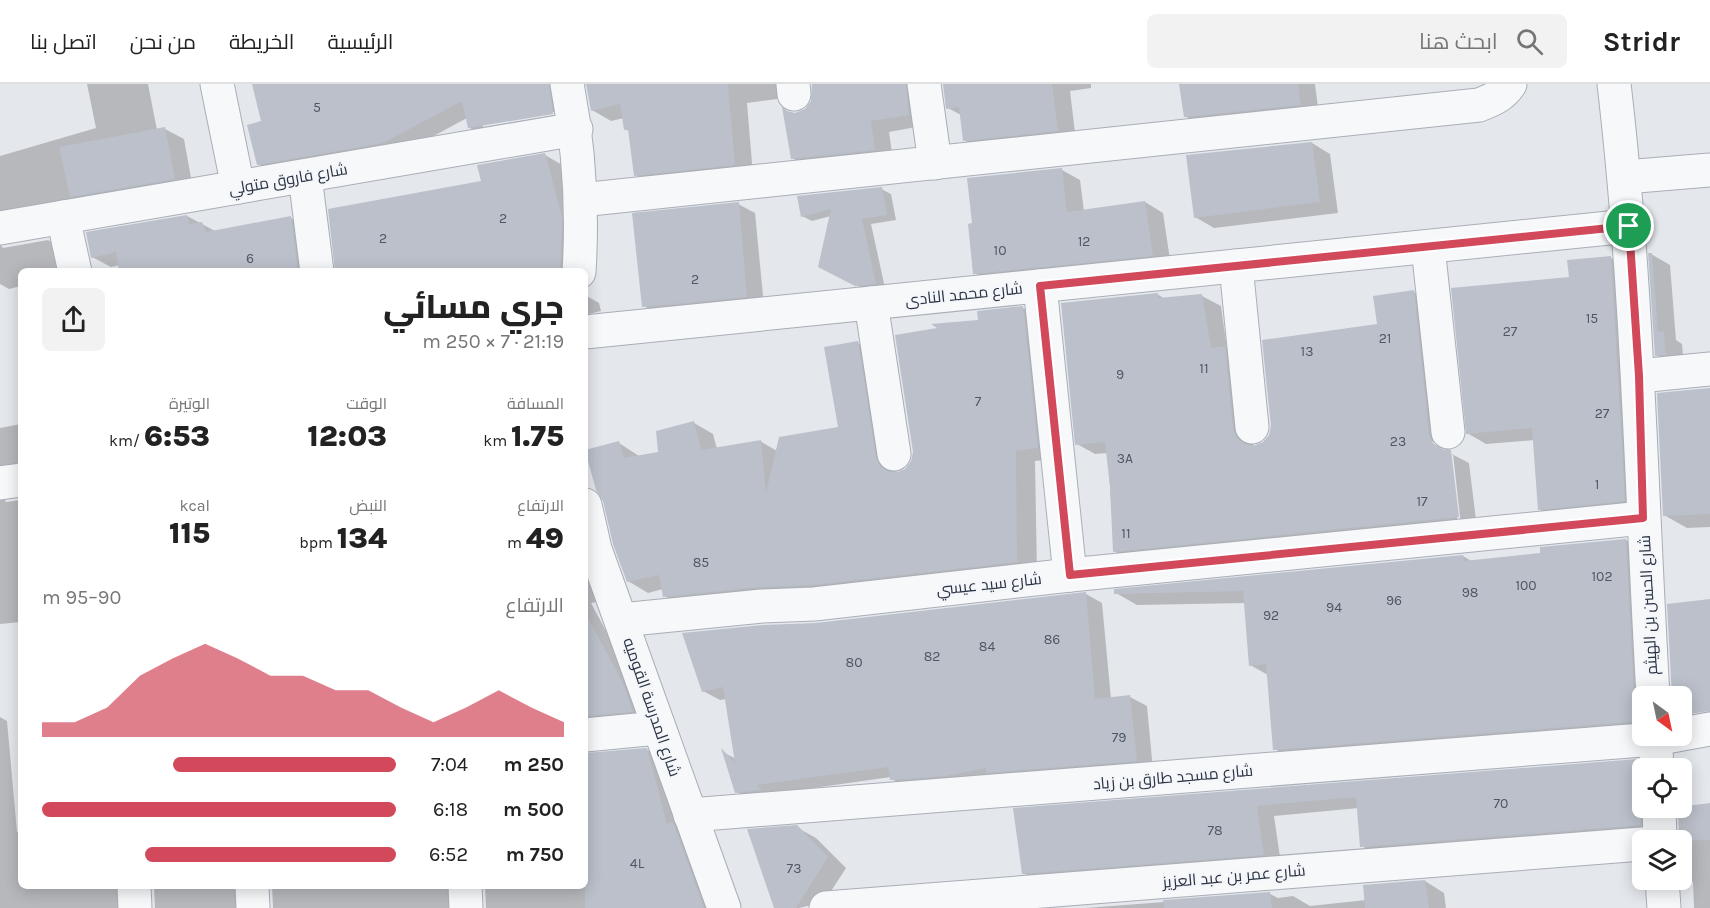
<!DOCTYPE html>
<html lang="ar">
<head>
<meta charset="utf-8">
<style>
	body { margin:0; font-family:Karla,Cairo,sans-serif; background:#f2f2f2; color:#222; direction:rtl; height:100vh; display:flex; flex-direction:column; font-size:22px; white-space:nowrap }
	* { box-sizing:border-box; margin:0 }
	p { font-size:20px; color:#767676 }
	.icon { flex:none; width:33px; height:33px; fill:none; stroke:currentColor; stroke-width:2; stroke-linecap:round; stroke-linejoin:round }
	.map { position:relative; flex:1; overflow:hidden; direction:ltr }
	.sheet { position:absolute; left:18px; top:184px; width:570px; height:621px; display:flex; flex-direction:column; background:#fff; border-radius:9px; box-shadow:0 3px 15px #0003; direction:rtl }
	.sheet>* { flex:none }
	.needle { width:39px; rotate:147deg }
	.fabs { position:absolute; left:1632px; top:602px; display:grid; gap:12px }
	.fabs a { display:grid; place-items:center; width:60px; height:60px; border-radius:9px; background:#fff; box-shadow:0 3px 15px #0003; font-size:30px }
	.pin { position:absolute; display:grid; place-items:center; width:51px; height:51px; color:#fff; margin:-26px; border:3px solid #fff; border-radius:50%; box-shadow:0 2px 6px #0007 }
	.round { display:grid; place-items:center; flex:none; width:63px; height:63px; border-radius:9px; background:#f2f2f2 }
	.overview { display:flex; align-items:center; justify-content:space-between; height:102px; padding:0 24px }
	h1 { font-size:33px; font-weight:800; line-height:45px }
	.figures { display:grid; grid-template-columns:repeat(3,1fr); gap:9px; height:102px; padding:6px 24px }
	.figures div { display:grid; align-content:center }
	.figures b { font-size:30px; font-weight:800 }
	.figures small { font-size:16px; font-weight:400 }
	.figures p { font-size:16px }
	.chart { height:168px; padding:12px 24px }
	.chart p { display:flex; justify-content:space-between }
	.chart svg { width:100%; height:108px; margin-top:6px; fill:#d1495b; opacity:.7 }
	ul { padding:0 24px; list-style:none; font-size:20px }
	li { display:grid; grid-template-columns:96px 72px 1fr; align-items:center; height:45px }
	li i { height:15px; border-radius:8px; background:#d1495b }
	header { display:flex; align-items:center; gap:36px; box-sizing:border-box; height:84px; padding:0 30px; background:#fff; border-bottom:2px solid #e0e0e0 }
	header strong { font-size:28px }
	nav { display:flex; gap:33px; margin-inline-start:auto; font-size:21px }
	.search { width:420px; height:54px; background:#f2f2f2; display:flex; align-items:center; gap:15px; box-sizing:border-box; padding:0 21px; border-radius:9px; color:#767676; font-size:22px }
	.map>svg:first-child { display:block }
	.shadow { fill:#0003; fill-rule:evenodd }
	.building { fill:#bbc0ca }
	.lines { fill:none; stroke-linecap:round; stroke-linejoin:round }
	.minor-casing { stroke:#a9aeb7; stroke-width:35 }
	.minor { stroke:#f7f8fa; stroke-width:33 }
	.route-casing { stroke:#fff; stroke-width:12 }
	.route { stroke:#d1495b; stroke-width:8 }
	.labels { text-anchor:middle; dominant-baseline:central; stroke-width:4.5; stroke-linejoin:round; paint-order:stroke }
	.number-label { font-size:14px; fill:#4f5766 }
	.street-label { font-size:16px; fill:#2b3445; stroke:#f4f6f9 }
</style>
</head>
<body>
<header>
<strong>Stridr</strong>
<div class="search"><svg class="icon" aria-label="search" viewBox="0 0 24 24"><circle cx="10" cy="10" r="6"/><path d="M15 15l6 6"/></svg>ابحث هنا</div>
<nav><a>الرئيسية</a><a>الخريطة</a><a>من نحن</a><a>اتصل بنا</a></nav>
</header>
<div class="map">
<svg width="1710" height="824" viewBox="0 0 1710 824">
	<rect width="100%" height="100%" fill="#e4e7ec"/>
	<g class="shadow">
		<path d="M87 0H148L157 46 165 45 184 55 193 105 0 157V72L96 44Z"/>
		<path d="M254 0H571V40L488 54 470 44 467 34 402 69 277 91 258 80 263 38ZM560 27 561 30 483 43V40Z"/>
		<path d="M588 0H797L793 13 747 19 753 91 654 101 636 91 629 47 625 45 624 34 611 37 592 26Z"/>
		<path d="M812 0H928L927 41 889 48 893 76 811 85 792 74 795 30 805 27 812 19Z"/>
		<path d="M944 0H1091V4L1070 7 1076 57 983 67 964 56 961 31 948 24Z"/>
		<path d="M1180 0H1315L1319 31 1204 43 1185 32Z"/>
		<path d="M1312 59 1330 70 1338 129 1214 144 1195 133Z"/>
		<path d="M545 71 564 82 579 188H337L482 99Z"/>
		<path d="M1062 86 1080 96 1084 127 1145 118 1163 129 1171 182 993 200 975 189 974 141Z"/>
		<path d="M881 105 891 110 896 136 871 140 885 204 866 206 829 188 831 132 812 137 802 132Z"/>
		<path d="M738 120 755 129 764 222 660 232 644 222Z"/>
		<path d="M187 132 215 147 291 134 309 144 315 188H121L120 181 111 183 92 173Z"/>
		<path d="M48 156 67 167 71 188H21V202L9 205 0 200V160L3 164Z"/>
		<path d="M1651 170 1670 181 1676 256 1682 260 1684 281H1675L1656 271Z"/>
		<path d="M1611 174 1629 185 1643 427 1558 435 1539 425 1535 356 1486 360 1467 349 1570 194Z"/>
		<path d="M1414 208 1432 219 1449 367 1427 354 1425 356 1469 379 1477 444 1133 478 1114 467 1108 369 1095 370 1077 360 1157 210 1165 215 1202 212 1221 222 1227 265 1243 274 1252 357 1254 363 1264 359 1379 241ZM1450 370H1453L1461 441H1458Z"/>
		<path d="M585 211 599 219 601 227 585 231Z"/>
		<path d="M1023 224 1043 235 1057 375 1035 377 1037 489 684 524 665 512 663 505 648 509 628 497 619 359 639 372 660 369 694 339 713 350 717 365 760 357 777 367 840 345 858 259 877 270 897 390 906 386 913 378 980 237Z"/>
		<path d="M1710 305V443L1687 444 1664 431Z"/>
		<path d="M21 340V394L7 406 5 416 6 418 21 416V538L0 540V344Z"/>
		<path d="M1626 456 1647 468 1642 650 1296 677 1275 665 1268 591 1250 581 1246 519 1137 521 1116 509 1463 472 1473 478 1542 470Z"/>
		<path d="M585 464 606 516 591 519 640 610 649 637 585 652Z"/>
		<path d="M1086 510 1102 519 1111 615 1130 613 1147 622 1153 686 908 705 892 695 891 693 771 710 753 717 737 708 723 668 736 675 726 615 720 616 703 607 816 540Z"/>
		<path d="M1710 516V624L1691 628V631L1710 627V641L1682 645V612H1673Z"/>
		<path d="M0 633 7 637 17 748H21V802H134L132 824H0Z"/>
		<path d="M646 665 663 675 717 824H486L485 802H585V670Z"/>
		<path d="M1637 677 1650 684H1642V693L1640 686H1637L1642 701V723H1661L1658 751 1379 773 1362 762 1359 724 1274 732 1281 780 1041 799 1023 789 1015 726Z"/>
		<path d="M1710 720V824H1694L1693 798 1682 792 1680 756Z"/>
		<path d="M796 743 816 754 846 784 824 818 799 824H788Z"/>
		<path d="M1425 797 1444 809 1446 824H1085L1270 810 1278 814 1293 812 1310 822 1366 816Z"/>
		<path d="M154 802H253L250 824H155Z"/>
		<path d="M272 802H465L463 824H273Z"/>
	</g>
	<g class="building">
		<path d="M252 0H549L553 30 468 44 462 17 383 59 257 81 247 41 261 37Z"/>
		<path d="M586 0H728L735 81 634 92 628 45 624 46 620 20 591 27Z"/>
		<path d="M812 0H906L909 31 871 37 875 66 791 75 782 23 787 27 795 29 805 25 811 17Z"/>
		<path d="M943 0H1052L1058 47 963 57 959 23 946 25Z"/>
		<path d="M1179 0H1298L1301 21 1184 33Z"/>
		<path d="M165 43 175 95 70 113 59 63Z"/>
		<path d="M1312 58 1320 118 1194 134 1186 71Z"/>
		<path d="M545 69 562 133 560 188H335L328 125 481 97 477 81Z"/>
		<path d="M1062 84 1067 128 1145 117 1153 172 973 190 968 140 972 139 967 94Z"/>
		<path d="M882 103 887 131 862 135 876 200 855 202 818 183 831 125 801 133 797 112Z"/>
		<path d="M739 118 747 213 642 223 632 129Z"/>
		<path d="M187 131 189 140 202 138 206 148 291 132 298 188H119L116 168 91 174 86 148Z"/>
		<path d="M1648 169H1652L1658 248 1664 247 1666 271 1655 272Z"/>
		<path d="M1611 172 1625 417 1538 426 1532 344 1466 350 1451 204 1569 193 1567 176Z"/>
		<path d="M1414 206 1429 350 1433 359 1440 365 1451 366 1459 433 1113 468 1110 403 1105 358 1075 361 1061 219 1158 209V214L1202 210 1211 264 1225 262 1233 345 1237 354 1245 360 1253 362 1263 358 1269 351 1271 342 1262 256 1377 240 1373 212Z"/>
		<path d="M1023 222 1038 364 1016 367 1017 478 813 501 760 503 663 513 659 491 627 498 613 460 603 417 596 406 585 366 619 357 624 374 658 368 656 347 694 337 701 366 761 356 766 409 779 353 838 343 824 263 858 257 876 373 880 382 887 387 897 388 905 385 911 377 913 368 895 251 937 244 931 240 978 236 977 227Z"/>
		<path d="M1710 304V430L1663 432 1657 309Z"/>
		<path d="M1626 455 1634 613 1637 622 1642 627V637L1273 666 1266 580 1249 582 1243 507 1114 510V505L1463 471 1464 477 1540 469V463Z"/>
		<path d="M1086 508 1095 615 1130 611 1137 677 986 689V684L946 692 890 696 888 683 757 701 762 706 735 709 721 664 735 679 723 603 702 608 682 549 763 541 816 539Z"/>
		<path d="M1710 515V627L1682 631V612H1672L1667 520Z"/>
		<path d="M585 528 623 599 633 628 585 632Z"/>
		<path d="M647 664 667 740 673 738 704 824H585V669Z"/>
		<path d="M1638 675V686L1642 695 1641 741 1360 763 1356 713 1257 722 1264 771 1022 790 1013 724Z"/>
		<path d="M1710 719V756H1679L1678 723Z"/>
		<path d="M797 741 828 773 796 824H774L747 745Z"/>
		<path d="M1425 796 1429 824H1365L1363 801Z"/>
		<path d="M1270 808 1272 824H1164L1163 816Z"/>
	</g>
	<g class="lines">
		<g class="minor-casing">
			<g id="minor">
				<path d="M217 0 238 103"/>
				<path d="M567 0C579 62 583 124 579 188"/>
				<path d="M793 0 794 10"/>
				<path d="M924 0 935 79"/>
				<path d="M1614 0C1638 203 1641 408 1653 612"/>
				<path d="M305 92 317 188"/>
				<path d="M1625 93 1710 86"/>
				<path d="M581 116 1479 21C1492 16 1502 12 1510 0"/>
				<path d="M63 133 75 188"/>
				<path d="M0 144 576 45"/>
				<path d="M1428 163 1448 348"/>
				<path d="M1236 182 1252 343"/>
				<path d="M1040 202 1070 491"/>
				<path d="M871 219 894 370"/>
				<path d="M585 248 1629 142"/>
				<path d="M1639 292 1710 285"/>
				<path d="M0 399 21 396"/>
				<path d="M585 421 595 465 724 824"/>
				<path d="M621 536 762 522 814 520 1070 491 1643 434"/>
				<path d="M1682 650 1710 645"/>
				<path d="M585 651 658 644"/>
				<path d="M1655 651 1657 684"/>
				<path d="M1659 723 1660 756"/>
				<path d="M690 731 1655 655 1677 651"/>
				<path d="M1662 795 1664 824"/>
				<path d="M134 802 135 824"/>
				<path d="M252 802 253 824"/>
				<path d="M465 802 466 824"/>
				<path d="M826 824 1642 760"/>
			</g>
		</g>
		<use href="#minor" class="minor"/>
	</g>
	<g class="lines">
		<g class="route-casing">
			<path id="route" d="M1629 142 1639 292 1643 434 1070 491 1040 202Z"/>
		</g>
		<use href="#route" class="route"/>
	</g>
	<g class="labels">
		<g class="number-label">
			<text x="317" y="23">5</text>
			<text x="503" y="134">2</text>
			<text x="383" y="154">2</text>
			<text x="1084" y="157">12</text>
			<text x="1000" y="166">10</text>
			<text x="250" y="174">6</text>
			<text x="695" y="195">2</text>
			<text x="1592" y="234">15</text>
			<text x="1510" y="247">27</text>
			<text x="1385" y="254">21</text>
			<text x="1307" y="267">13</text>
			<text x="1204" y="284">11</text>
			<text x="1120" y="290">9</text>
			<text x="978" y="317">7</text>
			<text x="1602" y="329">27</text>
			<text x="1398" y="357">23</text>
			<text x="1125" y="374">3A</text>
			<text x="1597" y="400">1</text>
			<text x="1422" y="417">17</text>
			<text x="1126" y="449">11</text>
			<text x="701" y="478">85</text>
			<text x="1602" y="492">102</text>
			<text x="1526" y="501">100</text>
			<text x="1470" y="508">98</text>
			<text x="1394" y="516">96</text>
			<text x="1334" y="523">94</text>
			<text x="1271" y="531">92</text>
			<text x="1052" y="555">86</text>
			<text x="987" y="562">84</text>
			<text x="932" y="572">82</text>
			<text x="854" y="578">80</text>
			<text x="1119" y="653">79</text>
			<text x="1501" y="719">70</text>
			<text x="1215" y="746">78</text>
			<text x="637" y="779">4L</text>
			<text x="794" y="784">73</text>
		</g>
		<g class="street-label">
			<text transform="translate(288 95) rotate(-10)">شارع فاروق متولي</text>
			<text transform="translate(964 210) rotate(-6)">شارع محمد النادى</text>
			<text transform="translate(989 500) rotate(-6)">شارع سيد عيسي</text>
			<text transform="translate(1648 521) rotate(-93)">شارع الحسن بن الهيثم</text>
			<text transform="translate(652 623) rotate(71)">شارع المدرسة القوميه</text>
			<text transform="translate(1173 693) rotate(-5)">شارع مسجد طارق بن زياد</text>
			<text transform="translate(1234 792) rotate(-5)">شارع عمر بن عبد العزيز</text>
		</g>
	</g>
</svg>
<div class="fabs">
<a><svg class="needle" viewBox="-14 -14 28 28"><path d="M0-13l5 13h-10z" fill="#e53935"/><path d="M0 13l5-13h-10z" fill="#767676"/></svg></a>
<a><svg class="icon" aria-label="locate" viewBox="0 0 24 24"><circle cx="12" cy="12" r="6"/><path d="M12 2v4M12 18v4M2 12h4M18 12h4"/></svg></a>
<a><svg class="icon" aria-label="layers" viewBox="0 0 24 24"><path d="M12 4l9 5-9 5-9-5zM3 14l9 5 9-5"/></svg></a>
</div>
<div class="pin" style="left:1629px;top:142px;background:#1e9e55"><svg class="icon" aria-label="arrive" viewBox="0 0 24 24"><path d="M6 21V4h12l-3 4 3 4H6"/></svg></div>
<section class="sheet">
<div class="overview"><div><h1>جري مسائي</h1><p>21:19 · 7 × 250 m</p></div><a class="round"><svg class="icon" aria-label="share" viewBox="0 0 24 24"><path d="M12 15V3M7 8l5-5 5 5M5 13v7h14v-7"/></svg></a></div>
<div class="figures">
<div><p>المسافة</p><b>1.75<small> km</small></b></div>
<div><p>الوقت</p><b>12:03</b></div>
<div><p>الوتيرة</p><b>6:53<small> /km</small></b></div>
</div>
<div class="figures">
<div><p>الارتفاع</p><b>49<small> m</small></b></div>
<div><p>النبض</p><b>134<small> bpm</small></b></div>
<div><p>kcal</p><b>115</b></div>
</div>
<div class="chart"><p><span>الارتفاع</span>90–95 m</p>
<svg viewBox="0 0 160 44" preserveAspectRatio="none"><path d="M0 44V38L10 38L20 32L30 19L40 12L50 6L60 12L70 19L80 19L90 25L100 25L110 32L120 38L130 32L140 25L150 32L160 38V44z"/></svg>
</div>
<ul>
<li><b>250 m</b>7:04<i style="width:63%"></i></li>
<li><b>500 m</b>6:18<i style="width:100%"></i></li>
<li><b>750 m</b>6:52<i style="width:71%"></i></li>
</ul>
</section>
</div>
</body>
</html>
